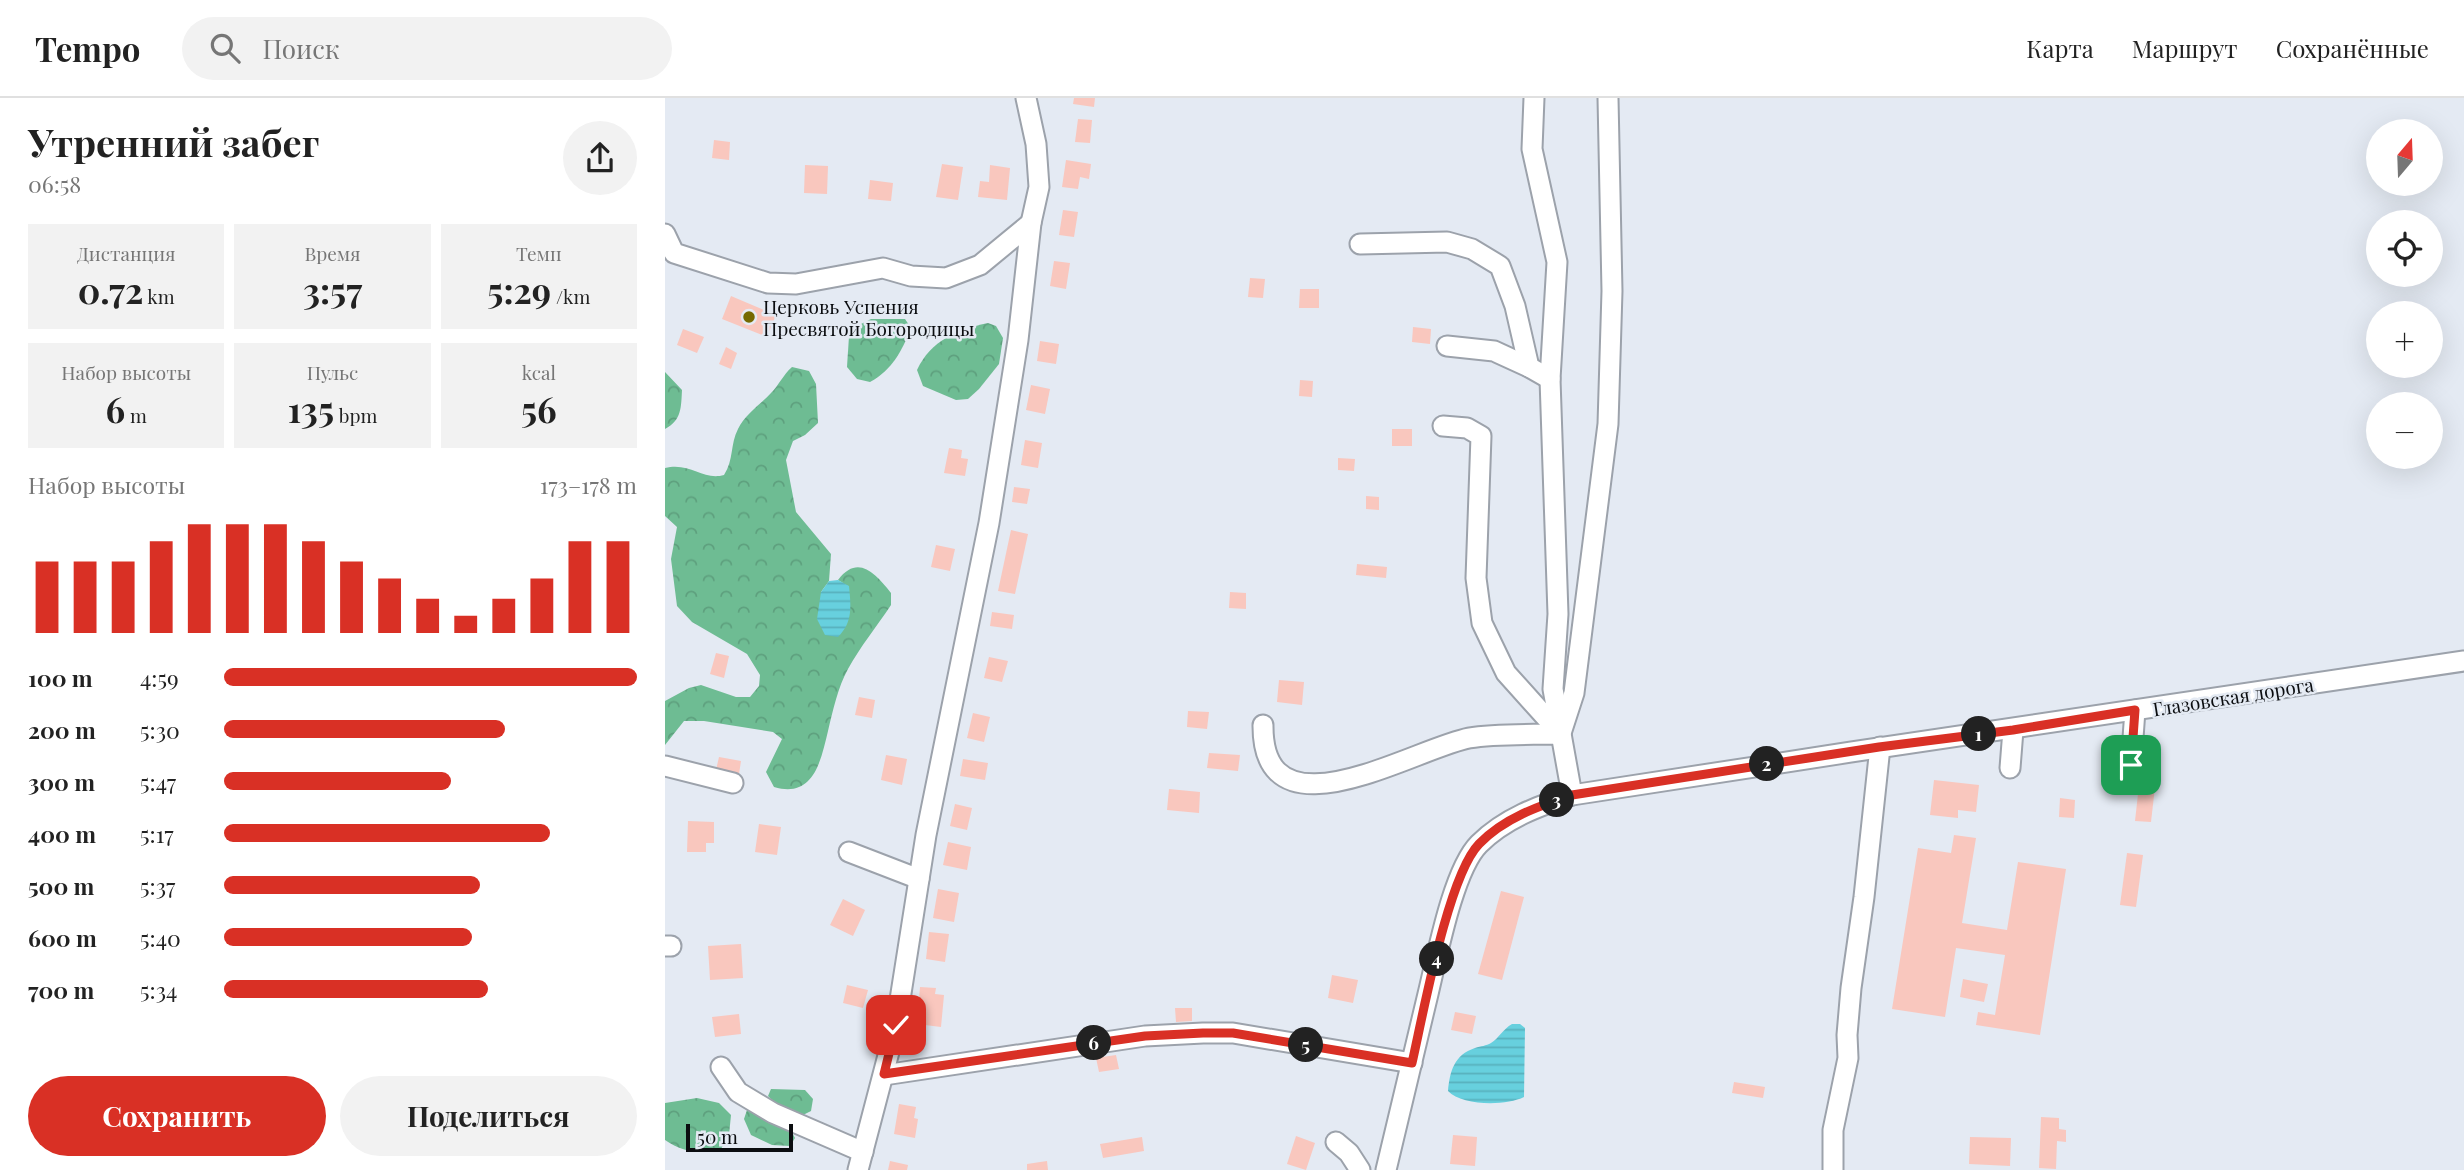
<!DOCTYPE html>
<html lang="ru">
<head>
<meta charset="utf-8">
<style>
	body { margin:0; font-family:"Playfair Display",serif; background:#f2f2f2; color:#222; height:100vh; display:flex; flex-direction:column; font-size:26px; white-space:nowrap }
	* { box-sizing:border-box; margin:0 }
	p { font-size:23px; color:#767676 }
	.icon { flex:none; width:38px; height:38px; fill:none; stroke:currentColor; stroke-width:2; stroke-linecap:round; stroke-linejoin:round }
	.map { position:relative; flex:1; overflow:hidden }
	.side { display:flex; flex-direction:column; background:#fff; width:665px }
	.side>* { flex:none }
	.needle { width:46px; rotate:19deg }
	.tools { position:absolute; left:1701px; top:21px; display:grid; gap:14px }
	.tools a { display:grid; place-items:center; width:77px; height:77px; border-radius:50%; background:#fff; box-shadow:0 7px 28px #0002; font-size:35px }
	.scale { position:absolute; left:21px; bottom:18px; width:107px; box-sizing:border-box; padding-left:7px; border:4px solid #0b0d10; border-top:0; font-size:19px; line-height:24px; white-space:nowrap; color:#0b0d10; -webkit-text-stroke:5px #e4eaf3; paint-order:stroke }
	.pin { position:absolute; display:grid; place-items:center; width:60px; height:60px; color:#fff; margin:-30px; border-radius:14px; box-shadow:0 4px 10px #0006 }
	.km { position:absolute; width:35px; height:35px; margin:-18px; border-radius:50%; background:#222; color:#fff; font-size:19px; line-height:35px; text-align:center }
	.round { display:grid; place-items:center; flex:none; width:74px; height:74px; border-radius:37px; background:#f2f2f2 }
	.headline { display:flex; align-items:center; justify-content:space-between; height:119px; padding:0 28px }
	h1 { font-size:38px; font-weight:700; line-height:52px }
	.metrics { display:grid; grid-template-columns:repeat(3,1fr); gap:10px; height:119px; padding:7px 28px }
	.metrics div { display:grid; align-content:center; border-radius:0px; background:#f2f2f2; text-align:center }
	.metrics b { font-size:35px; font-weight:700 }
	.metrics small { font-size:19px; font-weight:400 }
	.metrics p { font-size:19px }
	.chart { height:196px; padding:14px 28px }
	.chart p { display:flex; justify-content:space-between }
	.chart svg { width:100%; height:126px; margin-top:7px; stroke:#d93025; stroke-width:6 }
	.action { display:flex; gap:14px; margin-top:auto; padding:14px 28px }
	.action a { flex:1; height:80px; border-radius:42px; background:#d93025; color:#fff; font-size:28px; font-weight:700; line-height:80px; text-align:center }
	.action a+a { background:#f2f2f2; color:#222 }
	ul { padding:0 28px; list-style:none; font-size:23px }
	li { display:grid; grid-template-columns:112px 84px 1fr; align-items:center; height:52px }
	li i { height:18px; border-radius:9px; background:#d93025 }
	header { display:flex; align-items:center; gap:42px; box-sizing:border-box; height:98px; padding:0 35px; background:#fff; border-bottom:2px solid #e0e0e0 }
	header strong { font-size:33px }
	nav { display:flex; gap:38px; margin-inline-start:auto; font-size:24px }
	.search { width:490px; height:63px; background:#f2f2f2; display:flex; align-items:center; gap:18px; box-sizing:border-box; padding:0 24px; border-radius:38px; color:#767676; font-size:26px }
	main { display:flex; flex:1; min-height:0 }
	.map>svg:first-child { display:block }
	.forest { fill:url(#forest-crowns) }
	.water { fill:url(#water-rules) }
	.building { fill:#f9c7be }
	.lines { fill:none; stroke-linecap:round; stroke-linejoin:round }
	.minor-casing { stroke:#9ca2ab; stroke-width:23 }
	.minor { stroke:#fff; stroke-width:19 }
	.route-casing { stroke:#fff; stroke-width:14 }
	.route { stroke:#d93025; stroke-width:9 }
	.poi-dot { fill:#756901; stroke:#e4eaf3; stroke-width:2.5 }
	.labels { text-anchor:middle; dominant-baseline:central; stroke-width:5; stroke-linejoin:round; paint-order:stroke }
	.poi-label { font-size:19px; fill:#0b0d10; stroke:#e4eaf3; text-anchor:start }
	.street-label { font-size:19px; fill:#0b0d10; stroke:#e4eaf3 }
</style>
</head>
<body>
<header>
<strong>Tempo</strong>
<div class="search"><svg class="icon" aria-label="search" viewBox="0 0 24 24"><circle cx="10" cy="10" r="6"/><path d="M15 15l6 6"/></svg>Поиск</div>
<nav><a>Карта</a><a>Маршрут</a><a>Сохранённые</a></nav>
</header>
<main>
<section class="side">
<div class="headline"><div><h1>Утренний забег</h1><p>06:58</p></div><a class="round"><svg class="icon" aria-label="share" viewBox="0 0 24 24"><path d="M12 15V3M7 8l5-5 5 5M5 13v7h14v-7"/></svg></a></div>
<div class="metrics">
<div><p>Дистанция</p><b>0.72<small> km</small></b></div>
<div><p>Время</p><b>3:57</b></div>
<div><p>Темп</p><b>5:29<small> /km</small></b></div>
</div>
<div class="metrics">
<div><p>Набор высоты</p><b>6<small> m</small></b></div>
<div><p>Пульс</p><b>135<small> bpm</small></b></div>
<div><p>kcal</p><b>56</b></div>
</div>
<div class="chart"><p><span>Набор высоты</span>173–178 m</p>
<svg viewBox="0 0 160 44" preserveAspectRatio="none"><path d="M5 44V19M15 44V19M25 44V19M35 44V12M45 44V6M55 44V6M65 44V6M75 44V12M85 44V19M95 44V25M105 44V32M115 44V38M125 44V32M135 44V25M145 44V12M155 44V12"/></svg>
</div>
<ul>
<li><b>100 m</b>4:59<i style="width:100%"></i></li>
<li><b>200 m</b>5:30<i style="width:68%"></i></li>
<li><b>300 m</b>5:47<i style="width:55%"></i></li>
<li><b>400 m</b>5:17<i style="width:79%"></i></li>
<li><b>500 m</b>5:37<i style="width:62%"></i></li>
<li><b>600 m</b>5:40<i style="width:60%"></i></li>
<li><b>700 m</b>5:34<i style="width:64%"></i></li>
</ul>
<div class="action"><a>Сохранить</a><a>Поделиться</a></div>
</section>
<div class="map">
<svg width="1799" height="1072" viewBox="0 0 1799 1072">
	<defs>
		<pattern id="forest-crowns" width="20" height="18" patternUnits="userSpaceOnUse" patternTransform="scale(1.75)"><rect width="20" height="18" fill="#6ebc93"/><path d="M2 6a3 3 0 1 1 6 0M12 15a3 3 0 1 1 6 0" fill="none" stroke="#5ea07e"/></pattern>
		<pattern id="water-rules" width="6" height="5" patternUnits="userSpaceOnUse" patternTransform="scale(1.75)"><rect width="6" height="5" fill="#67d0de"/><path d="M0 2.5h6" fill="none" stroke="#58b1bd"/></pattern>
	</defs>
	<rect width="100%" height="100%" fill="#e4eaf3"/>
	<g class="forest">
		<path d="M206 221H240L246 230C237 253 227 272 205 284L192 281 182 269 184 238 194 227Z"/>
		<path d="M323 225 331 228 338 240 334 266 314 291 303 301 291 302 258 288 252 272C266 242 292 232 323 225Z"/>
		<path d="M127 269 144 273 151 286 153 325 140 337 128 343 121 362 131 414 166 456 164 483 156 494 184 489 173 482C193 456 210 475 226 495V507C212 528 195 549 183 571 173 589 168 612 163 633 156 662 149 701 109 689L101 674 117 641 108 634 39 623H19L0 647V603L24 590 36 587 71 599H85L94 588 95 577 82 556 27 524 12 508 6 461 12 429 0 418V370C26 364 38 383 59 377 69 362 65 346 73 331 80 316 95 307 106 295 114 287 118 277 127 269Z"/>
		<path d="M0 274 17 292C16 309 17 322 0 331Z"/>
		<path d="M106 991 140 992 148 1001 146 1013 136 1018 111 1006 103 998Z"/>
		<path d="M32 1000 54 1005 66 1017 64 1037 56 1051C33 1056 20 1055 0 1042V1005Z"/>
		<path d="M82 1012H90L124 1029 130 1040 125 1048 107 1047 86 1037 79 1021Z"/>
	</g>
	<g class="water">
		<path d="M173 482 184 488C186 509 188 524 173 539L160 537 152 521 156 494 164 483Z"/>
		<path d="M847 926H855L860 930 859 999C841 1008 797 1008 783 993 785 973 789 957 810 950 816 948 821 948 826 945 834 940 838 931 847 926Z"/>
	</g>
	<g class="building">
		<path d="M409 0H430L429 9 408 6Z"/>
		<path d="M413 21 427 22 425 45 410 44Z"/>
		<path d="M49 42 65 44 64 62 47 60Z"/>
		<path d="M401 62 426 66 424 81 415 79 413 91 397 89Z"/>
		<path d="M277 66 298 69 293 102 271 99Z"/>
		<path d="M140 67 163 68 162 96 139 95Z"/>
		<path d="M325 67 345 70 342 102 313 99 315 83 324 84Z"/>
		<path d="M205 82 228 85 226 103 203 101Z"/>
		<path d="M398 112 413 114 409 139 394 137Z"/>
		<path d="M389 163 405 165 401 191 385 188Z"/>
		<path d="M585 180 600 181 598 200 583 199Z"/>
		<path d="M635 191H654V210H634Z"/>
		<path d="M66 198 111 217 102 239 57 221Z"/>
		<path d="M748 229 766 231 765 246 747 244Z"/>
		<path d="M18 231 39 239 32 255 12 247Z"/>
		<path d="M375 243 394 246 391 266 372 263Z"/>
		<path d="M61 249 72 255 66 271 54 266Z"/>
		<path d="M635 282 648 283 647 299 634 298Z"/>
		<path d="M366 287 385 291 380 316 361 312Z"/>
		<rect x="727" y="331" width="20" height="17"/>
		<path d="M360 342 377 345 373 370 356 367Z"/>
		<path d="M284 350 297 352 296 360 303 361 300 378 279 375Z"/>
		<path d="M673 360 690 361 689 373 673 372Z"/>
		<path d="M349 389 365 391 362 406 347 404Z"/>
		<path d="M701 398 714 399V412L701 411Z"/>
		<path d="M346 432 363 436 350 496 333 493Z"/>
		<path d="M271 447 290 451 285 473 266 469Z"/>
		<path d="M692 466 722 469 721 480 691 477Z"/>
		<path d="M565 494 581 495V511L564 510Z"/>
		<path d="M327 514 349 517 347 531 325 528Z"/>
		<path d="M51 555 64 558 59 580 45 576Z"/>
		<path d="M324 559 343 563 337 584 319 580Z"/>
		<path d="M614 582 639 584 637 607 612 604Z"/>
		<path d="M194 599 210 602 207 620 190 617Z"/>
		<path d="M523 613 544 614 542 631 522 629Z"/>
		<path d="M308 615 325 619 319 644 302 640Z"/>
		<path d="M544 655 575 657 573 673 542 670Z"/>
		<path d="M221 657 242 661 237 687 216 682Z"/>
		<path d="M54 659 76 663 74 676 51 672Z"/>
		<path d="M298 661 323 665 320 682 295 678Z"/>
		<path d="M1269 682 1314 687 1311 714 1293 712V720L1265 717Z"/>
		<path d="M1474 687 1490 689 1486 724 1470 723Z"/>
		<path d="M504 691 535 694 534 715 502 712Z"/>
		<path d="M1395 700 1410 702 1409 720 1394 719Z"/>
		<path d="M290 706 307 710 302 732 285 728Z"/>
		<path d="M23 723 49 724V745H41V754H22Z"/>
		<path d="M94 726 116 729 112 757 90 754Z"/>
		<path d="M1289 737 1311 740 1297 825 1342 832 1353 764 1401 771 1375 937 1311 927 1313 914 1330 917 1340 857 1291 850 1280 919 1227 911 1253 750 1286 755Z"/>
		<path d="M283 744 306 749 302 772 278 767Z"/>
		<path d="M1462 755 1478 757 1471 809 1455 807Z"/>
		<path d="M273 791 294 795 289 824 268 820Z"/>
		<path d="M836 793 859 799 837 882 813 876Z"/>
		<path d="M178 801 200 812 188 838 165 827Z"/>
		<path d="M264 834 284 836 280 864 261 861Z"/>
		<path d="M76 846 78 880 45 882 43 848Z"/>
		<path d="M667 877 693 882 688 905 663 900Z"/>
		<path d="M1298 881 1323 886 1319 904 1295 899Z"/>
		<path d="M182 887 203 892 198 910 178 905Z"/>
		<path d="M255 889 271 890 270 896 279 897 276 929 252 926Z"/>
		<path d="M510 910H527V923L511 924Z"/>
		<path d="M790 914 811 918 807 936 786 932Z"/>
		<path d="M74 916 76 936 50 939 47 919Z"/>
		<path d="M451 957 454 971 434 974 431 960Z"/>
		<path d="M1069 984 1100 989 1098 1000 1067 995Z"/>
		<path d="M234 1006 251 1009 249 1020 253 1021 250 1040 229 1036Z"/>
		<path d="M1376 1019 1394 1020V1031L1401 1032V1044L1392 1043 1391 1071 1374 1070Z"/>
		<path d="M788 1037 812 1039 810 1068 785 1066Z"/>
		<path d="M631 1038 650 1045 641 1072 622 1066Z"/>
		<path d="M477 1039 479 1053 438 1060 435 1046Z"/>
		<path d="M1305 1039 1346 1040 1345 1068 1304 1066Z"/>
		<path d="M225 1063 243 1067 242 1072H223Z"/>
		<path d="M382 1063 383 1072H362V1066Z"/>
	</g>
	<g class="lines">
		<g class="minor-casing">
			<g id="minor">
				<path d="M869 0 867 51 892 164 885 281 893 516 888 591 907 697"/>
				<path d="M0 136 9 155 103 185 131 186 218 170 246 178 281 180 315 167 366 125"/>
				<path d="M695 146 782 144 807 151 835 168 850 208 864 269 885 281"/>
				<path d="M782 248 829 253 864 269"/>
				<path d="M778 328 802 330 816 338 811 480 817 525 841 575 895 635"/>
				<path d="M598 627C597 745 748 651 804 640 832 635 867 637 896 636"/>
				<path d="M897 632 909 595 943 326 947 193 943 0"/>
				<path d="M0 668 68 685"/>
				<path d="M1466 668 1470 612"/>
				<path d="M1345 670 1348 632"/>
				<path d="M184 754 254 781"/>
				<path d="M0 848H6"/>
				<path d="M56 969 73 994 108 1015 198 1054"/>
				<path d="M219 977 480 938 538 935H568L747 965"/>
				<path d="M671 1044 684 1055 695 1072"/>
				<path d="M193 1072 231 927 261 737 324 425 353 242 366 125 374 89 371 46 361 0"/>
				<path d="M721 1072C735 1013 749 955 763 896 772 859 788 772 814 746 840 720 874 708 907 697 1204 650 1502 608 1799 563"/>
				<path d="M1168 1072V1032L1183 960 1182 937 1186 890 1199 799 1215 649"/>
			</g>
		</g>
		<use href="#minor" class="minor"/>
	</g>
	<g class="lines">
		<g class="route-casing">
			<path id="route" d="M231 927 219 976 480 938 538 935H568L747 965C758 917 783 778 814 746 839 720 874 708 907 697L1214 649 1348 632 1470 612 1466 667"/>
		</g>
		<use href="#route" class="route"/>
	</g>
	<circle class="poi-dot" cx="84" cy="219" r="7"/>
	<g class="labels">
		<g class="poi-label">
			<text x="98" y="208">Церковь Успения<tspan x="98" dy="22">Пресвятой Богородицы</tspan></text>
		</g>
		<g class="street-label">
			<text transform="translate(1568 598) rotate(-9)">Глазовская дорога</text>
		</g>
	</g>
</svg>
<div class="tools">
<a><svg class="needle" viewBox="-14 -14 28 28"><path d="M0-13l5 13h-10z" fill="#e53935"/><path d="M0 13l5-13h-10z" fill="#767676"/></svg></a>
<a><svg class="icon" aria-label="locate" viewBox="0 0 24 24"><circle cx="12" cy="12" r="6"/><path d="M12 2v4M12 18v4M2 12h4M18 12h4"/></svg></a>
<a>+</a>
<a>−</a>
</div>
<div class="scale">50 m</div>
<div class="pin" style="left:1466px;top:667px;background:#1e9e55"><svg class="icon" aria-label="arrive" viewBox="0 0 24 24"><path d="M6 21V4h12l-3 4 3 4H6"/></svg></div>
<div class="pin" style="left:231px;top:927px;background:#d93025"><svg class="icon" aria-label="check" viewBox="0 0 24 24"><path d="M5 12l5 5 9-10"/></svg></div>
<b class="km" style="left:1314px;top:636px">1</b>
<b class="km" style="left:1102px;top:666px">2</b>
<b class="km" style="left:892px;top:702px">3</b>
<b class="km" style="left:772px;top:861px">4</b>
<b class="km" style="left:641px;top:947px">5</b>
<b class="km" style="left:429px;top:945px">6</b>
</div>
</main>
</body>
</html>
